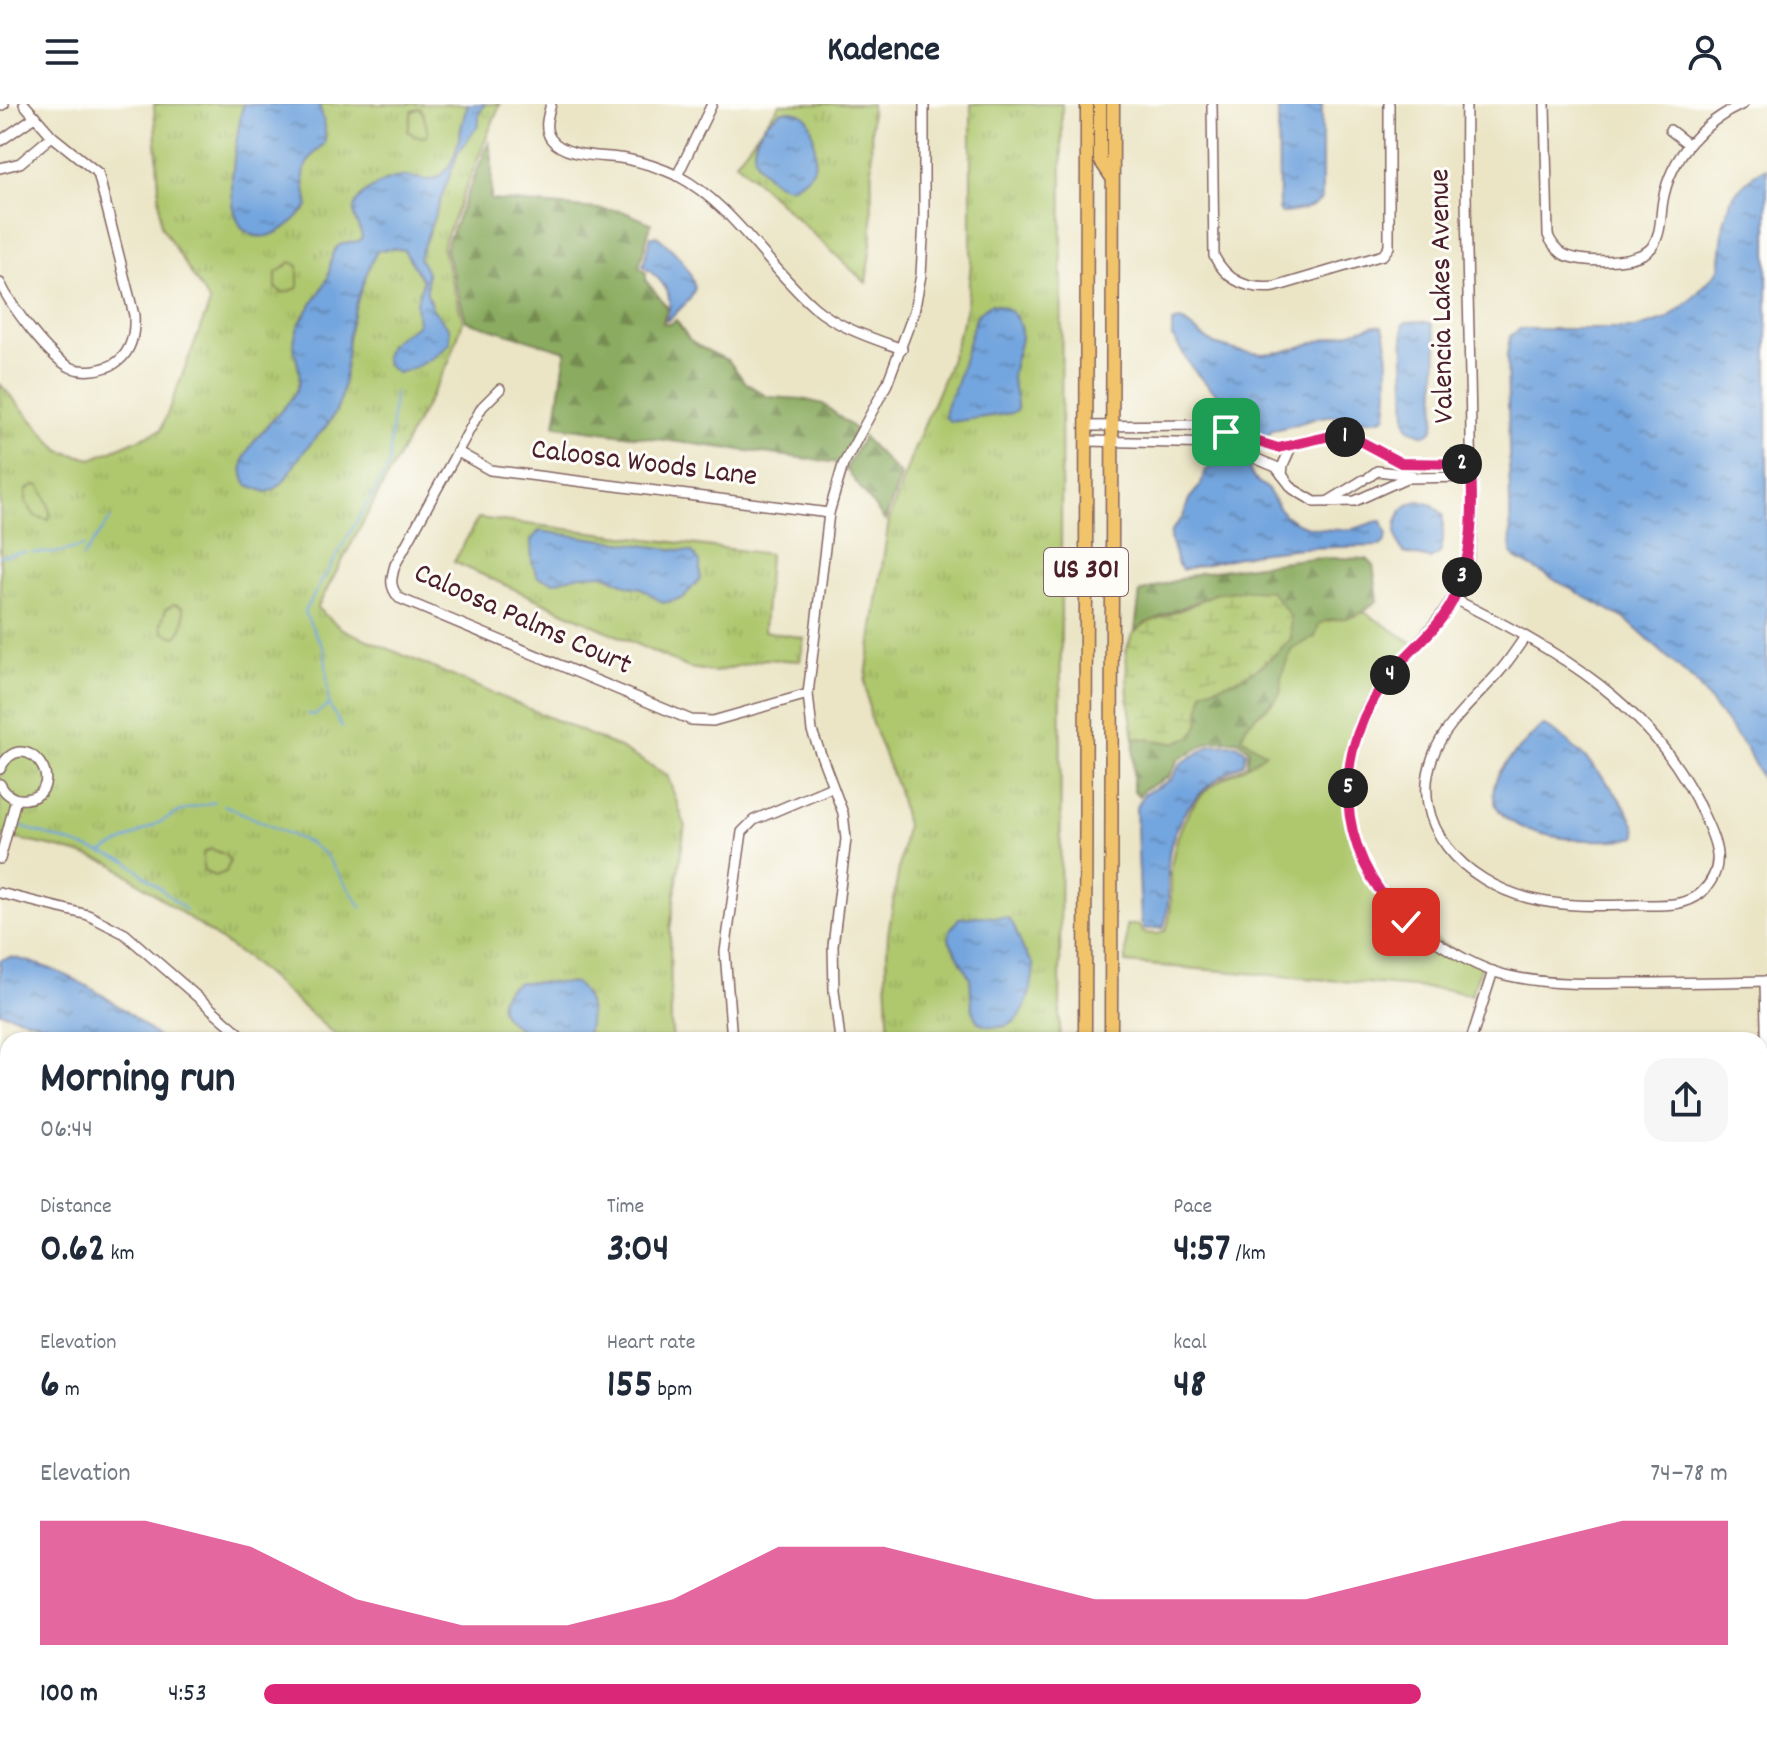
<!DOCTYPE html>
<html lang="en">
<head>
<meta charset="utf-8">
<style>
	body { margin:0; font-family:Dekko,sans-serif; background:#f6f6f7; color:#1f2937; height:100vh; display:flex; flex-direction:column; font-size:30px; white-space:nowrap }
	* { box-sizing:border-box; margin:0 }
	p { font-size:26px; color:#747a83 }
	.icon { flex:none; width:44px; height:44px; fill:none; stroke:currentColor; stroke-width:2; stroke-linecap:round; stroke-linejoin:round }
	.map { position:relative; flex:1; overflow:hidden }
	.side { position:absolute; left:0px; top:928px; width:1768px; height:708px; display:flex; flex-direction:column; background:#fff; border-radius:24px 24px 0 0; box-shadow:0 2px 6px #0004 }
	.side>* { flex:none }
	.pin { position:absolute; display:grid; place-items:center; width:68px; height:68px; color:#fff; margin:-34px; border-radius:16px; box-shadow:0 4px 12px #0006 }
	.km { position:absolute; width:40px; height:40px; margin:-20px; border-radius:50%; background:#222; color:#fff; font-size:22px; line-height:40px; text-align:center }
	.round { display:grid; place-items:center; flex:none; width:84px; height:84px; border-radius:24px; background:#f6f6f7 }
	.overview { display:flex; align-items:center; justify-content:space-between; height:136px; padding:0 40px }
	h1 { font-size:44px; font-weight:800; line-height:60px }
	.stats { display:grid; grid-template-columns:repeat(3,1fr); gap:12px; height:136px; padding:8px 40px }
	.stats div { display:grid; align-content:center }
	.stats b { font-size:40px; font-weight:800 }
	.stats small { font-size:22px; font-weight:400 }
	.stats p { font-size:22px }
	.chart { height:224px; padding:16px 40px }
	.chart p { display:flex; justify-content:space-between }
	.chart svg { width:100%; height:144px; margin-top:8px; fill:#db2777; opacity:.7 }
	ul { padding:0 40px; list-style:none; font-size:26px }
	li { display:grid; grid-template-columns:128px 96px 1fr; align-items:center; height:60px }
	li i { height:20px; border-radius:10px; background:#db2777 }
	header { display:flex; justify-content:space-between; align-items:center; height:104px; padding:0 40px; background:#fff; font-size:36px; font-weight:800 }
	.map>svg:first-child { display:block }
	.grass { fill:url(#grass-tufts); stroke:#7c744c; stroke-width:2 }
	.forest { fill:url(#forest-firs); stroke:#6a6646; stroke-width:2 }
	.wetland { fill:url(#wetland-marsh); stroke:#7c744c; stroke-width:2 }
	.green { fill:#afc86e; stroke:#7c744c; stroke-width:2 }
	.water { fill:url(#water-ripples); stroke:#5e6284; stroke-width:2 }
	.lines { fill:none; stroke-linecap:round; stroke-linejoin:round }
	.stream { stroke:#73a5de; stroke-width:2 }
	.minor-casing { stroke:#826461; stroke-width:12 }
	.major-casing { stroke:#826461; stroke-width:15 }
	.minor { stroke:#fff; stroke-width:9 }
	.major { stroke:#f1c36a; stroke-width:12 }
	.route-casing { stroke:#fff; stroke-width:16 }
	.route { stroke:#db2777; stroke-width:10 }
	.labels { text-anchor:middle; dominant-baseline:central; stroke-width:6; stroke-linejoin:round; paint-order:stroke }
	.shield { fill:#fdfcf7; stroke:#806168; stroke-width:2 }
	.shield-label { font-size:28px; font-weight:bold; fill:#4a1f2b }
	.street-label { font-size:30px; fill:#4a1f2b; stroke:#fdfcf7 }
</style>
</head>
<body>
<header><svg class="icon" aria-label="menu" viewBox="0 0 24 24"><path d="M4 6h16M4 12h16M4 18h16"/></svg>Kadence<svg class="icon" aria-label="person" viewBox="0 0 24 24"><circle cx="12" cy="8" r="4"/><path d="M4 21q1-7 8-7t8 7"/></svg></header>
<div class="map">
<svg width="1767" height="1636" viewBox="0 0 1767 1636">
	<defs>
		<pattern id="grass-tufts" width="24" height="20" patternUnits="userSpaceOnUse" patternTransform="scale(2)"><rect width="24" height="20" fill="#afc86e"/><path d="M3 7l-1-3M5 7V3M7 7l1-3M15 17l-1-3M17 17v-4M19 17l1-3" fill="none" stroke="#98ab5f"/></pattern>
		<pattern id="forest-firs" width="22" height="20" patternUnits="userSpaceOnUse" patternTransform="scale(2)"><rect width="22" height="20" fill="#8bac61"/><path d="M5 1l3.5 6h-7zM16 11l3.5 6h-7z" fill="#748b50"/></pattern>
		<pattern id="wetland-marsh" width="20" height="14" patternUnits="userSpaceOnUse" patternTransform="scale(2)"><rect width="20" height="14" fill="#afc86e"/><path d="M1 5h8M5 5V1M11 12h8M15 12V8" fill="none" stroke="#98ab5f"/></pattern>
		<pattern id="water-ripples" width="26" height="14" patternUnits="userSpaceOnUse" patternTransform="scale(2)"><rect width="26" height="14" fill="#73a5de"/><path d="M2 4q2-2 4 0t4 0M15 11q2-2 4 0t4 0" fill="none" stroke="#6086b4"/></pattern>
	</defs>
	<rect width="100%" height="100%" fill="#fdfcf7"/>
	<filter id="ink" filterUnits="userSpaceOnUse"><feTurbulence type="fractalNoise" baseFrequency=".0125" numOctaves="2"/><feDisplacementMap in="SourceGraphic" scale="16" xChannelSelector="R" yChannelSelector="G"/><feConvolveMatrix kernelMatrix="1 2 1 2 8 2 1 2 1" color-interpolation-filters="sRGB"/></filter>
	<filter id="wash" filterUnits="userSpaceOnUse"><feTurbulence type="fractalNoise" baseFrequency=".006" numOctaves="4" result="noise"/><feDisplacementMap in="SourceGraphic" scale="32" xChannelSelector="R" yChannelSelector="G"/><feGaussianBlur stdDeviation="1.8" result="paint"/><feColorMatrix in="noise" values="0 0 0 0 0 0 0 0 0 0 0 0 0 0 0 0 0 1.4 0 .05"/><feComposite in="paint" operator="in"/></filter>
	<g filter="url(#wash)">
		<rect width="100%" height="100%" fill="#ebe5c6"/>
		<g class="grass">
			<path d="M154 0H500L442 143 463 217 450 256 317 504 342 525 616 642 667 671 685 721 670 826 671 919 673 936H341L250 857 111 759 58 744 0 731V280L60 347 92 355 161 326 210 199 161 122Z"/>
			<path d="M780 0H871L872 132 866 179 736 58Z"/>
			<path d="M971 0H1062L1060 936H889L886 872 888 830 906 721 898 686 871 617 865 579 889 416 911 353 947 266 966 207 971 159Z"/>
			<path d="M478 414 769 450 764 527 804 534 800 557 765 555 715 568 689 564 454 458Z"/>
			<path d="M0 1309 8 1312V1578L0 1577Z"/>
			<path d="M557 1628H743L733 1636H558Z"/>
		</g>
		<g class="forest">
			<path d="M489 38 492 54 491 96 622 107 651 119 639 163 646 169V177L667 203 663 219 670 220 676 216 689 235 700 243 729 257 745 278 768 293 802 295 823 300 856 326 839 359 555 322 566 247 466 217 445 144Z"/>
			<path d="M863 333 901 372 885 417 846 365Z"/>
			<path d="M1340 454 1367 455 1373 461 1378 496C1359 513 1353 516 1328 516L1316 533 1292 545 1281 575V587L1278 593 1248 619 1242 634 1267 649 1254 659 1221 675 1247 661 1249 645 1238 636 1211 637 1178 656 1170 672 1143 686 1139 692 1133 686 1134 633 1173 639 1199 617 1202 587 1240 574 1264 560 1291 535 1214 490C1190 502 1155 512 1135 527L1140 488 1199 469 1303 455Z"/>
			<path d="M1767 1225V1507L1760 1510V1232Z"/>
		</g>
		<g class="wetland">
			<path d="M1246 486 1271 487 1290 512 1291 535 1264 560 1240 574 1203 587 1199 617 1193 632 1173 639 1134 633 1128 594 1126 547 1132 530 1146 519 1186 504 1214 490Z"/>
			<path d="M1767 1507V1636H1659L1666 1628H1760V1510Z"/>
		</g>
		<g class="green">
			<path d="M420 4 423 9 428 29 425 33 415 32 408 27 412 7Z"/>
			<path d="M291 158 298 162V184L283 189 276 184V169Z"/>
			<path d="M35 381 40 382C45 392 53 406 49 416L35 412 26 398V386Z"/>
			<path d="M174 500 182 503C187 513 183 525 176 533L164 529 161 520 166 505Z"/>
			<path d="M1364 508 1422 545C1402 566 1360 619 1355 647 1351 666 1355 733 1362 751 1366 760 1375 769 1380 776 1410 819 1434 840 1482 860L1471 891 1449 886 1126 859V821H1138L1144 829 1158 830 1166 826C1175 803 1168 780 1172 757 1177 725 1192 691 1223 675 1238 666 1252 660 1266 649L1242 634C1245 612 1271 607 1280 589 1282 584 1280 583 1281 576 1282 566 1288 555 1292 545L1315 533 1319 520C1334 513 1347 517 1364 508Z"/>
			<path d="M211 745 224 750 230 757 226 768 215 772 205 768 203 763V749Z"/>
		</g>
		<g class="water">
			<path d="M243 0H319L325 22V39C298 63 303 69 308 103 295 116 276 136 256 132 215 124 238 30 243 0Z"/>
			<path d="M468 0H485L479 10V20L458 49 419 154 427 168V189L432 204 449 224 450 239C437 253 417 265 397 269L387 261C380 237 403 233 418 220L416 199 423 177 404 146 391 144 377 147C367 165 353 207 349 228 345 252 347 276 339 300 331 323 312 335 299 354 290 367 283 385 266 388L247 381C225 345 288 312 298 282 303 268 294 254 294 240 295 215 319 196 328 173 331 164 329 152 336 144 343 137 350 139 359 137L362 133C361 125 354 118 354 110 351 91 385 75 400 73 415 70 428 83 442 70 460 55 459 21 468 0Z"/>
			<path d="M1278 0H1322V94C1315 104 1294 109 1281 109L1279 106Z"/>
			<path d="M782 7C807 5 811 15 814 37 815 46 817 55 814 63 810 73 798 80 789 83 779 82 773 77 766 70 742 48 758 22 782 7Z"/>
			<path d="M1767 64V685L1747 646 1695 578 1625 515 1517 455 1511 449 1507 251 1510 232 1520 225H1635L1667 215 1691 196 1719 166 1724 118 1732 93 1754 70Z"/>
			<path d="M651 132H657C675 147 689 161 695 184L690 195 669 216H666C676 191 664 177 643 162Z"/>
			<path d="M991 200C1001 201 1008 204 1014 211 1031 232 1012 252 1012 274 1013 285 1018 295 1017 306L1012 309 951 318 945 313 947 300 956 281 974 219 979 208Z"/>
			<path d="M1181 216 1214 240 1238 247 1263 250 1282 248 1375 221 1382 222C1390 233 1389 298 1385 313 1367 322 1347 309 1328 312 1310 314 1294 323 1272 326L1249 364C1253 380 1260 376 1268 386 1274 394 1278 405 1286 412 1302 426 1331 427 1352 425 1362 424 1371 417 1382 417L1387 431 1384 439 1380 442 1302 444 1256 449 1182 466 1177 459 1170 434 1171 427 1183 413 1189 395 1200 382 1206 366 1227 355 1240 317C1228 296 1208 285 1193 265 1185 255 1181 243 1172 233V219Z"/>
			<path d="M1421 217 1431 219 1437 238 1435 316 1432 327 1425 331 1409 325 1406 317 1403 220 1406 218Z"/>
			<path d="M1419 397 1433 401 1443 411V438L1440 449 1430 455 1404 449C1390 431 1394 402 1419 397Z"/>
			<path d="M539 427 692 448 700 458V475L683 494 663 499 641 484 629 482 604 470 581 471 554 478 538 473 532 458 531 436Z"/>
			<path d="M1544 622C1568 630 1640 707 1636 733 1604 741 1486 738 1494 684 1497 661 1524 642 1538 625Z"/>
			<path d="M1237 640 1246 647 1244 659C1202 680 1170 713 1168 763 1167 783 1171 805 1163 824L1144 825 1141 817 1136 704 1144 690 1172 675 1180 660 1211 641Z"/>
			<path d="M979 812 1008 814 1013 820 1023 845 1034 862C1031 896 1022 936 978 919L972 904 970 874 949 836 950 826 959 814Z"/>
			<path d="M11 853C69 865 117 897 161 936H98L0 908V856Z"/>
			<path d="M520 878 575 879C594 897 591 913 586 936H532C522 923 497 916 501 896 503 886 511 882 520 878Z"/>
			<path d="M385 1628H443L446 1636H390Z"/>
			<path d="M988 1628H1049V1636H986Z"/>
		</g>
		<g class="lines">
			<g class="stream">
				<path d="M32 449H56L84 442"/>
				<path d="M0 452 26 448"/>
				<path d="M82 454 111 414"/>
				<path d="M307 610 314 611 329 601"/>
				<path d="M342 623 329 601 325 547 304 508 389 362 394 288"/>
				<path d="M224 701 309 739 325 750 362 804"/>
				<path d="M16 721 127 757 186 806"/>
				<path d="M103 748 183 706 214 698"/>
			</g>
		</g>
	</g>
	<g filter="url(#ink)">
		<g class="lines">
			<g class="minor-casing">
				<g id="minor">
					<path d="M551 0C548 12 543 24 551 35 565 54 604 51 626 55 642 58 663 65 678 72 732 100 768 163 814 203 839 224 872 234 902 245"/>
					<path d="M1212 0 1214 152C1227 177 1247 186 1275 183L1383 151 1389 143V0"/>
					<path d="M1466 0C1464 111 1470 221 1471 332 1471 371 1477 420 1468 457 1451 525 1386 556 1361 617 1343 664 1343 717 1365 763 1381 795 1402 816 1432 835 1455 850 1478 864 1505 871 1546 881 1587 880 1629 879 1675 879 1721 878 1767 877"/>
					<path d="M1545 0 1548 131C1551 139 1556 145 1563 150 1580 160 1639 160 1652 143 1662 129 1660 112 1663 96 1671 52 1703 18 1743 0"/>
					<path d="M0 2 4 0"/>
					<path d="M1670 26 1688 40"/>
					<path d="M0 37 36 12"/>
					<path d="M0 64 20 59 52 32"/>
					<path d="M677 72 712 0"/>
					<path d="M0 179C11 202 49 254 72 264 85 269 102 266 114 260 132 249 135 229 134 211L98 69 52 32 24 0"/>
					<path d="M500 285 482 303 395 461C391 475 389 482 399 494L691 616 713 617 808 590"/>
					<path d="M1086 322 1199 321 1278 344 1326 333H1346L1358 336 1401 359 1471 360"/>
					<path d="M1087 337 1221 340 1276 363 1293 385 1315 398 1355 397 1406 374 1472 373"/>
					<path d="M458 348 490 366 829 409"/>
					<path d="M1282 371 1283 361 1291 343"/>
					<path d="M1369 373 1377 367 1412 371"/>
					<path d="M1327 398 1363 376"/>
					<path d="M1454 495C1558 547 1655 600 1704 712 1717 740 1727 764 1701 789 1683 805 1653 800 1631 801 1597 802 1562 803 1528 794 1466 778 1407 722 1433 652 1444 620 1478 593 1500 567 1509 557 1517 544 1525 533"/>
					<path d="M0 665C24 616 73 687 26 695 14 697 5 690 0 680"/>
					<path d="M0 755 16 695"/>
					<path d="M0 789 88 811 125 830 247 936"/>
					<path d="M1765 877 1767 967"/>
					<path d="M732 936 725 848 742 728 754 716 832 683"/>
					<path d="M840 936 834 886 833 842 846 735 843 709 812 627 808 590 829 409 843 361 887 280 914 208 921 171 924 116V0"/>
					<path d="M1471 936 1493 867"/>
					<path d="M0 970 8 972"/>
					<path d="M0 1138 8 1141"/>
					<path d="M1760 1142 1767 1135"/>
					<path d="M0 1249 8 1252"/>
					<path d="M0 1628 37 1636"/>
					<path d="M194 1628 197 1636"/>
					<path d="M310 1628 313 1636"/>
					<path d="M508 1628 510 1636"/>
					<path d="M908 1636 910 1628"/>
					<path d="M1273 1636V1628"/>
					<path d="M1545 1636 1547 1628"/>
					<path d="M1582 1636 1584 1628"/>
				</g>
			</g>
			<g class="major-casing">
				<g id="major">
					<path d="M1100 0V56L1112 74"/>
					<path d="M1085 936 1087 0"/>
					<path d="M1111 936 1113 0"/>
					<path d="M1083 1636V1628"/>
					<path d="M1110 1636V1628"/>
				</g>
			</g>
			<use href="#minor" class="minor"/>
			<use href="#major" class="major"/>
		</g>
	</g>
	<g class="lines" filter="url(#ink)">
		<g class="route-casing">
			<path id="route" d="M1226 328 1278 344 1326 333H1346L1358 336 1401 359 1471 360C1473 405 1474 450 1455 492 1442 522 1414 542 1393 567 1329 646 1333 746 1406 818"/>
		</g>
		<use href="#route" class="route"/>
	</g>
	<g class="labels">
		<rect class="shield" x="1044" y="444" width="84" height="48" rx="6"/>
		<g class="shield-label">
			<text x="1086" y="468">US 301</text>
		</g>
		<g class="street-label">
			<text transform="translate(1444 192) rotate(-91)">Valencia Lakes Avenue</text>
			<text transform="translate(644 361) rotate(7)">Caloosa Woods Lane</text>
			<text transform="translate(522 517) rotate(24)">Caloosa Palms Court</text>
		</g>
	</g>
</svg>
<div class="pin" style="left:1226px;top:328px;background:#1e9e55"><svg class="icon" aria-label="arrive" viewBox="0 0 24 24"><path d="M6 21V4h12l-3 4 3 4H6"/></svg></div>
<div class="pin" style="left:1406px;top:818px;background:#d93025"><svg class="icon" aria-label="check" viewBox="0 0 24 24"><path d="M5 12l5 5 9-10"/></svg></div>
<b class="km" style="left:1345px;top:333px">1</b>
<b class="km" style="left:1462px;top:360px">2</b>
<b class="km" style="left:1462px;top:473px">3</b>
<b class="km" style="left:1390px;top:571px">4</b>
<b class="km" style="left:1348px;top:684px">5</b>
<section class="side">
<div class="overview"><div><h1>Morning run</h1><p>06:44</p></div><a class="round"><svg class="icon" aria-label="share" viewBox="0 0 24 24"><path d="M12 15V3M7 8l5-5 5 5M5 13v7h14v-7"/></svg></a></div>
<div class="stats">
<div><p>Distance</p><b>0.62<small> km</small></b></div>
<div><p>Time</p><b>3:04</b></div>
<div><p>Pace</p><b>4:57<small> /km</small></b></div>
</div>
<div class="stats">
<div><p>Elevation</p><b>6<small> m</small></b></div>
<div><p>Heart rate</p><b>155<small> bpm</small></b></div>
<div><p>kcal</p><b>48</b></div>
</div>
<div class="chart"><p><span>Elevation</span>74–78 m</p>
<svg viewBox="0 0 160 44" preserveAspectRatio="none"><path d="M0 44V6L10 6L20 14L30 30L40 38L50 38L60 30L70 14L80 14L90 22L100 30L110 30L120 30L130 22L140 14L150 6L160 6V44z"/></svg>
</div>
<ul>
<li><b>100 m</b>4:53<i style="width:79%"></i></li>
</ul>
</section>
</div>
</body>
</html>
